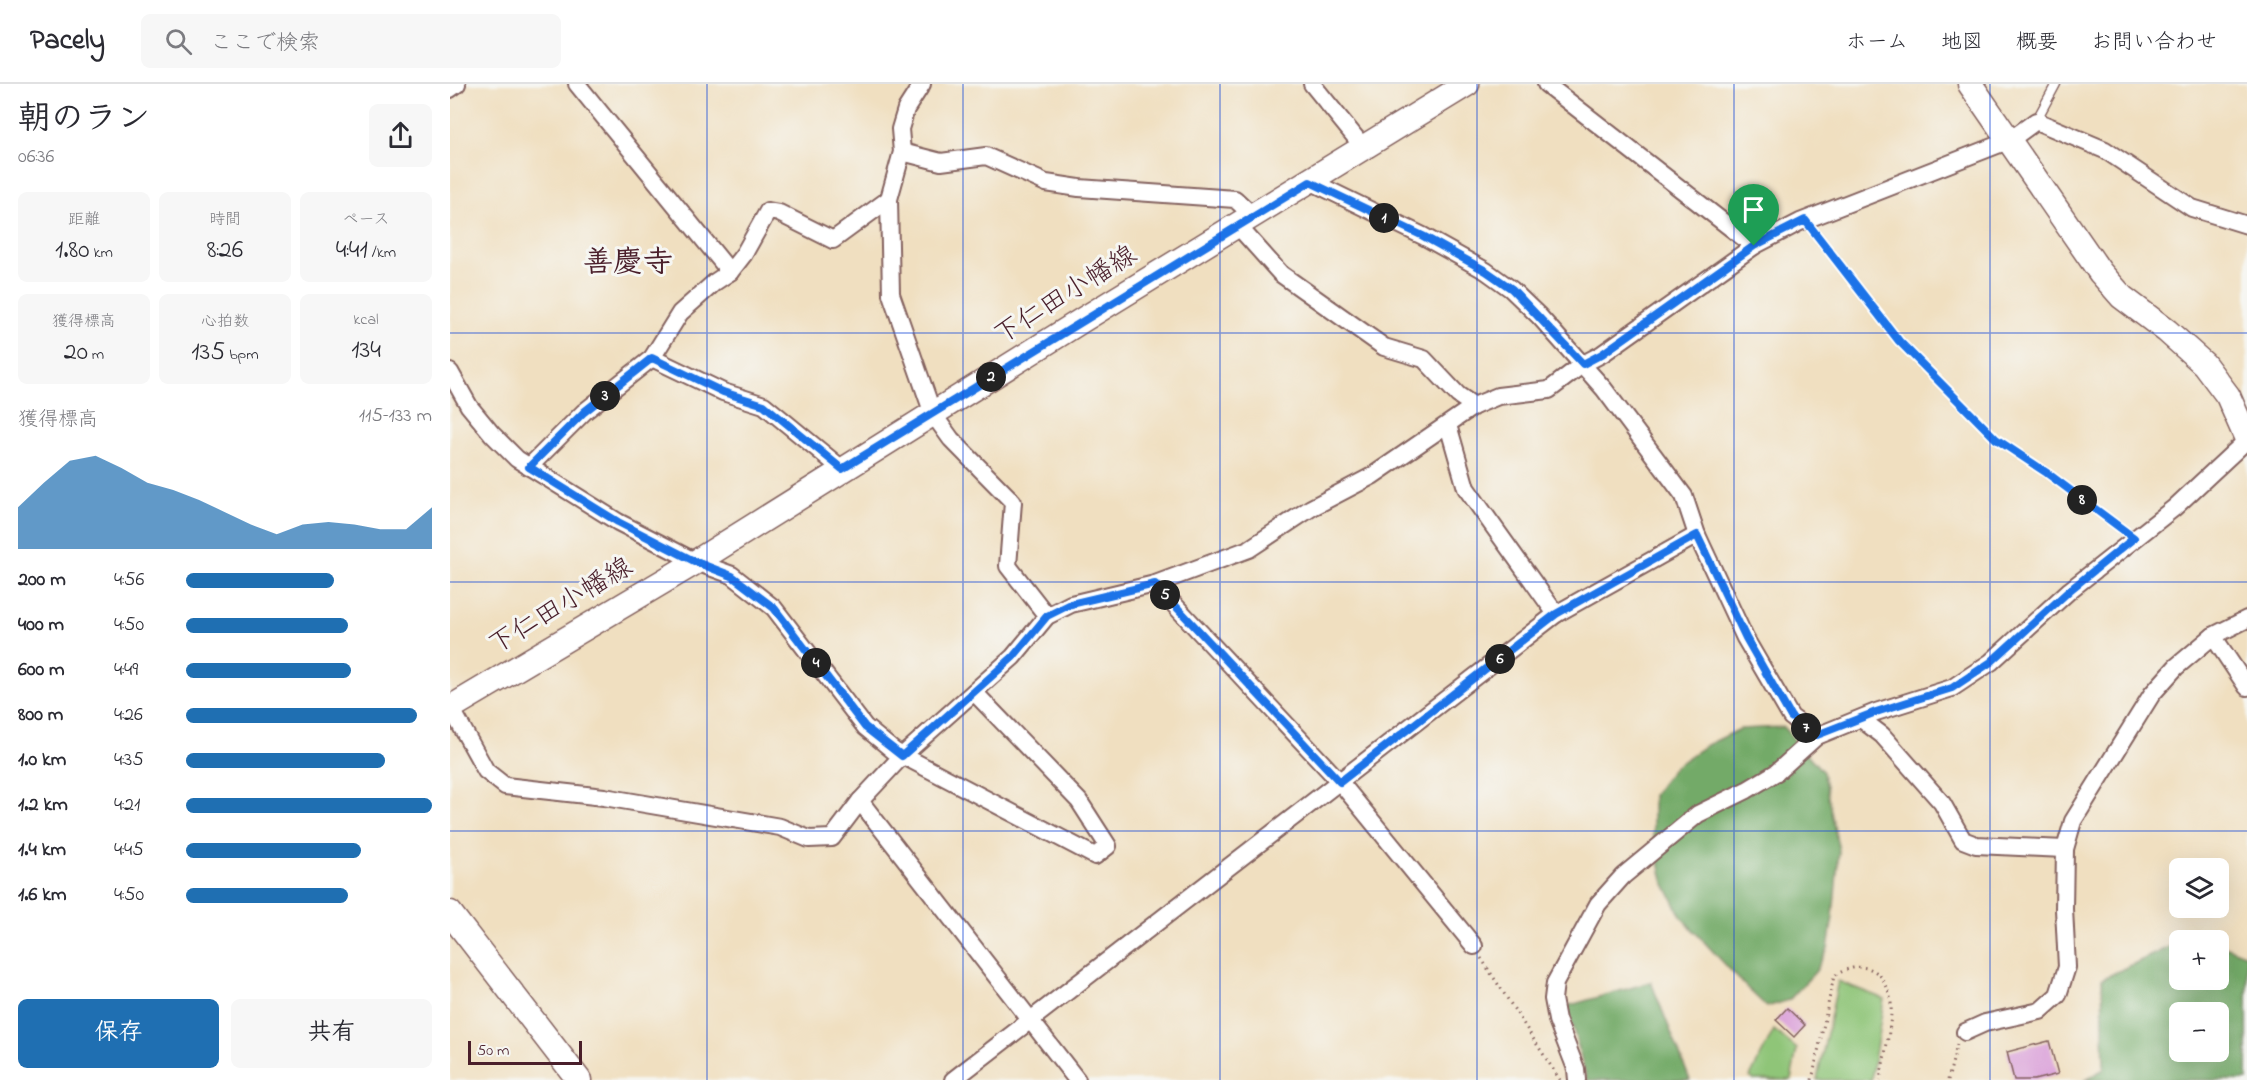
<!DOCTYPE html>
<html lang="ja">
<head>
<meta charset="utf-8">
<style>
	body { margin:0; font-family:"Indie Flower","Klee One",sans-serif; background:#f7f7f7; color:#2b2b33; height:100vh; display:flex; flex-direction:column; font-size:22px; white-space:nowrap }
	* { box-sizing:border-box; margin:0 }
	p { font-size:20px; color:#7c7c81 }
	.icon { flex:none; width:33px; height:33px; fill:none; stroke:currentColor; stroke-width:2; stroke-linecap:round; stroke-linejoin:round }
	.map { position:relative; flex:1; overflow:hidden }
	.panel { display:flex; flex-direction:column; background:#fff; width:450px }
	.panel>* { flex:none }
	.controls { position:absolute; left:1719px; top:774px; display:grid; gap:12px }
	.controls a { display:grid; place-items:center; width:60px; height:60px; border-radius:9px; background:#fff; box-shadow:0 6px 24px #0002; font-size:30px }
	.scale { position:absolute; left:18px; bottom:15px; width:114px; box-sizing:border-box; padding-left:6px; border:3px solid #4a1f2b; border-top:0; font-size:16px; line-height:21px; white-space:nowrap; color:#4a1f2b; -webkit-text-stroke:4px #f6f6f2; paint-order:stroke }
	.pin { position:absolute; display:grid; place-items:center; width:51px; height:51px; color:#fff; margin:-62px -26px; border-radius:50% 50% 50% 0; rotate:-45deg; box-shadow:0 0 6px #0007 }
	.pin .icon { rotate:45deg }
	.km { position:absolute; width:30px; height:30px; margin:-15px; border-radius:50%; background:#222; color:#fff; font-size:16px; line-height:30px; text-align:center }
	.round { display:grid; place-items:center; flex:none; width:63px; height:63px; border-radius:9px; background:#f7f7f7 }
	.head { display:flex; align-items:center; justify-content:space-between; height:102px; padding:0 18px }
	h1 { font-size:33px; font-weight:600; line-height:45px }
	.metrics { display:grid; grid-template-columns:repeat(3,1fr); gap:9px; height:102px; padding:6px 18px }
	.metrics div { display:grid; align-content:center; border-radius:9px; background:#f7f7f7; text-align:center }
	.metrics b { font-size:26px; font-weight:600 }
	.metrics small { font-size:16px; font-weight:400 }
	.metrics p { font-size:16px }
	.chart { height:168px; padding:12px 18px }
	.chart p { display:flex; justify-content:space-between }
	.chart svg { width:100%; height:108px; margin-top:6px; fill:#1f6fb2; opacity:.7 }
	.action { display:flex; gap:12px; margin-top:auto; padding:12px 18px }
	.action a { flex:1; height:69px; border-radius:9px; background:#1f6fb2; color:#fff; font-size:24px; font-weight:600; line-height:69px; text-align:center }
	.action a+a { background:#f7f7f7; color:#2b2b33 }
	ul { padding:0 18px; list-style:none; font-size:20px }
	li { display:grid; grid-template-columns:96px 72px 1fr; align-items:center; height:45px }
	li i { height:15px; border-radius:8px; background:#1f6fb2 }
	header { display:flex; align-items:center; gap:36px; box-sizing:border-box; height:84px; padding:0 30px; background:#fff; border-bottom:2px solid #e1e1e2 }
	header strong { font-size:28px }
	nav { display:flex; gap:33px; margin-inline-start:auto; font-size:21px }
	.search { width:420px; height:54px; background:#f7f7f7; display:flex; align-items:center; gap:15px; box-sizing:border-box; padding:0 21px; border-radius:9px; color:#7c7c81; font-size:22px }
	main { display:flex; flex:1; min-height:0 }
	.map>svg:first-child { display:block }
	.green { fill:#8fc578; stroke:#6c7252; stroke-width:1.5 }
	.forest { fill:#73aa68; stroke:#5e644a; stroke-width:1.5; fill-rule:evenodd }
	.building { fill:#dca4da }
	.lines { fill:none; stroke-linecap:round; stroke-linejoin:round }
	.lane-casing { stroke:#84625f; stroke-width:11 }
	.street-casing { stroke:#84625f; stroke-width:20 }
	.secondary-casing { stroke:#84625f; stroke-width:27 }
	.path { stroke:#84625f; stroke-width:3; stroke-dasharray:1.5 4.5; stroke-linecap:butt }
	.lane { stroke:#fff; stroke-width:8 }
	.street { stroke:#fff; stroke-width:16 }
	.secondary { stroke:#fff; stroke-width:24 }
	.route-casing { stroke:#fff; stroke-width:12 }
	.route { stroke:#1a73e8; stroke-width:8 }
	.grid { fill:none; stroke:#1d4ed8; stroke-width:1.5; stroke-opacity:0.55 }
	.labels { text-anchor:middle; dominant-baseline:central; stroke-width:6; stroke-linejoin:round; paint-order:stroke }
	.street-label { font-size:27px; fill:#4a1f2b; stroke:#f6f6f2 }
	.quarter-label { font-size:30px; font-weight:bold; fill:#4a1f2b; stroke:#f6f6f2 }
</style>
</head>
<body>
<header>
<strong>Pacely</strong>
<div class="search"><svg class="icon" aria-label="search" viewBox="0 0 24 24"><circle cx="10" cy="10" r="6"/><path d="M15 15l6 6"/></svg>ここで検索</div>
<nav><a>ホーム</a><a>地図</a><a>概要</a><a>お問い合わせ</a></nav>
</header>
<main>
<section class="panel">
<div class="head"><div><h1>朝のラン</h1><p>06:36</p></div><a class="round"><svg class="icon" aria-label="share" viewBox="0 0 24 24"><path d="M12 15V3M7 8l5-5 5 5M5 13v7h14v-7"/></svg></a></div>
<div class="metrics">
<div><p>距離</p><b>1.80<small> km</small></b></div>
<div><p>時間</p><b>8:26</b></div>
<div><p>ペース</p><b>4:41<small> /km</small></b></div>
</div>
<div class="metrics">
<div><p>獲得標高</p><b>20<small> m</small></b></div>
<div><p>心拍数</p><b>135<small> bpm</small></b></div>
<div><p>kcal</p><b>134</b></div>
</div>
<div class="chart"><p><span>獲得標高</span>115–133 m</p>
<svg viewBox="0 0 160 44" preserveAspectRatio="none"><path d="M0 44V27L10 17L20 8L30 6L40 11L50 17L60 20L70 24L80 29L90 34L100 38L110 34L120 33L130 34L140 36L150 36L160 27V44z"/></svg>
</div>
<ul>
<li><b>200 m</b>4:56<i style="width:60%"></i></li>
<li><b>400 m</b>4:50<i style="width:66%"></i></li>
<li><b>600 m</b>4:49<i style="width:67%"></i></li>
<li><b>800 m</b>4:26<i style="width:94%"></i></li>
<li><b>1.0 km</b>4:35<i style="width:81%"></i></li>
<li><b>1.2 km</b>4:21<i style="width:100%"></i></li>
<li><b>1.4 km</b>4:45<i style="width:71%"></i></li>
<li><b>1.6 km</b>4:50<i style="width:66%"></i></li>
</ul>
<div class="action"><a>保存</a><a>共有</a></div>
</section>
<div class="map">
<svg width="1797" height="996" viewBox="0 0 1797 996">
	<rect width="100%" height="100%" fill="#f6f6f2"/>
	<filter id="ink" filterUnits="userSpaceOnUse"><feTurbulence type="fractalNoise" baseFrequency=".0167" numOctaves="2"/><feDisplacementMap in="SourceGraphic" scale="12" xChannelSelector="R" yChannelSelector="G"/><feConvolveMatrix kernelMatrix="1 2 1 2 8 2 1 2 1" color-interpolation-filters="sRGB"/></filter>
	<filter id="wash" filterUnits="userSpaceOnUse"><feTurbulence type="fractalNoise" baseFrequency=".008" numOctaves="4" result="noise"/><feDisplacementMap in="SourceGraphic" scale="24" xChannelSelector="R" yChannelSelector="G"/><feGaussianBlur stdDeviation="1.35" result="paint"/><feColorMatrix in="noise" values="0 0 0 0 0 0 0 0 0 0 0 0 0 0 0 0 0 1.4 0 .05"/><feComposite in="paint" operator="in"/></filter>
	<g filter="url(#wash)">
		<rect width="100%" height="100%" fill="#f0dfc0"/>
		<g class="green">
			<path d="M1388 897 1434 915 1421 996H1367Z"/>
			<path d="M1324 946 1347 965 1341 996H1304L1300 993Z"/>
		</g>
		<g class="forest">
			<path d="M1333 643 1373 688 1389 767 1383 833 1378 864 1366 887 1339 916 1317 923 1296 903 1232 834 1213 796 1203 750V711L1224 683 1255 662 1290 645Z"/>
			<path d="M1729 858 1730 896H1768L1769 860 1797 871V996H1635L1654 985 1652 895ZM1768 928V968H1730V928Z"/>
			<path d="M1201 898 1240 996H1137L1117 922Z"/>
		</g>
		<g id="blocks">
			<g class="building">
				<path d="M1337 924 1355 941 1344 953 1326 936Z"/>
				<path d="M1599 957 1608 990 1584 996H1564L1557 968Z"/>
			</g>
		</g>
	</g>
	<g filter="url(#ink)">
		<use href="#blocks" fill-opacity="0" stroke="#84625f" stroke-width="1.5"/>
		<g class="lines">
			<g class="lane-casing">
				<path id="lane" d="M1586 37 1606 0"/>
			</g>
			<g class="street-casing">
				<g id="street">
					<path d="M127 0 280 188"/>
					<path d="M472 0 456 25 450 45 452 68 439 115 441 210 483 330 501 355 563 418 558 482 597 532"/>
					<path d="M862 0 914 64"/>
					<path d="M1096 0 1304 162"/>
					<path d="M0 5 7 0"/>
					<path d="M452 68 491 78 536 72 596 99 629 104 785 115 803 132"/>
					<path d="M860 97 973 152 1036 187 1061 205 1089 232 1154 305 1234 412 1247 451 1295 554 1341 633 1367 652"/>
					<path d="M788 142 831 190 934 263 974 275 1008 311 1024 322"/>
					<path d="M202 274 273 308 314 321 392 385"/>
					<path d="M0 288 19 322 42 350 67 375 168 438 246 478 282 491 324 524 415 643 444 667 645 772 658 762 629 717 524 608"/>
					<path d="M998 341 1016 404 1106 530"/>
					<path d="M79 383 134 328 202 274 230 229 265 198 280 188 294 170 318 127 329 129 383 156 439 115"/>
					<path d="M705 500 890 698 1024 862"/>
					<path d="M1763 552 1797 603"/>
					<path d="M0 622 36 687 55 702 154 713 330 743 359 755 382 754 410 717 452 672 563 573 597 532 621 520 705 500 799 465 861 424 922 392 1024 322 1048 312 1099 306 1133 280 1152 270 1304 162 1350 138 1560 56 1586 37 1655 66 1742 124 1797 141"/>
					<path d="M1411 635 1432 651 1492 719 1513 756 1526 761 1615 765"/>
					<path d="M410 717 627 996"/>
					<path d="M1515 948 1535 939 1590 927 1608 911 1617 883 1614 825 1615 765 1623 737 1702 610 1726 583 1763 552 1797 535"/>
					<path d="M503 996 1106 530 1247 451"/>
					<path d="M1127 996 1126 985 1107 936 1103 915 1105 899 1148 820 1173 792 1248 730 1297 706 1327 688 1367 652 1426 628 1502 604 1541 578 1620 506 1724 424 1797 356"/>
				</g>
			</g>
			<g class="secondary-casing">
				<g id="secondary">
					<path d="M1520 0 1650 188 1672 213 1717 247 1754 280 1778 312 1797 355"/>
					<path d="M0 624 246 478 634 235 1017 0"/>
					<path d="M0 829 129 996"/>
				</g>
			</g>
			<g class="path">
				<path d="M1364 147 1449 257 1546 355 1597 389 1674 446"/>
				<path d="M1031 874 1110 996"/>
				<path d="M1362 996 1384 892C1409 876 1433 881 1440 913 1445 930 1433 977 1430 996"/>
				<path d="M1498 996 1507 960"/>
			</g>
			<use href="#lane" class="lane"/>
			<use href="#street" class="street"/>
			<use href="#secondary" class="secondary"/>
		</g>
	</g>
	<g class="lines" filter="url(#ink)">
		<g class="route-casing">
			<path id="route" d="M860 98 973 152 1036 187 1062 205 1133 280 1152 270 1304 162 1355 136 1449 257 1546 355 1597 389 1684 454 1620 506 1541 578 1502 604 1426 628 1367 651 1341 633 1296 554 1247 451 1106 530 890 698 705 500 621 520 597 532 563 573 452 672 415 643 324 524 282 492 246 478 168 438 79 383 134 328 202 274 273 308 314 321 392 385Z"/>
		</g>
		<use href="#route" class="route"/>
	</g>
	<path class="grid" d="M257 0V996M513 0V996M770 0V996M1027 0V996M1284 0V996M1540 0V996M0 249H1797M0 498H1797M0 747H1797"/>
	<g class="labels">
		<g class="street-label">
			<text transform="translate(616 212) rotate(-32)">下仁田小幡線</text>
			<text transform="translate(111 523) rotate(-31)">下仁田小幡線</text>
		</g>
		<g class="quarter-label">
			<text x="178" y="180">善慶寺</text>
		</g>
	</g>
</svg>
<div class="controls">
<a><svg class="icon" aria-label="layers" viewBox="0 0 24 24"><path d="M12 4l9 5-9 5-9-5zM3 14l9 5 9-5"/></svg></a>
<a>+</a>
<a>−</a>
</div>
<div class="scale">50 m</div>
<div class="pin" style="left:1304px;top:162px;background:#1e9e55"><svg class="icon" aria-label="arrive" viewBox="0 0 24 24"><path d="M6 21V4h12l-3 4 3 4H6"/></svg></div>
<b class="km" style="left:934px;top:134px">1</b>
<b class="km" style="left:541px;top:293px">2</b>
<b class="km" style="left:155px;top:312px">3</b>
<b class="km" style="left:366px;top:579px">4</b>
<b class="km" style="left:715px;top:511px">5</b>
<b class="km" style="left:1050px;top:575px">6</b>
<b class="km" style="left:1356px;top:644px">7</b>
<b class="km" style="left:1632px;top:416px">8</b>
</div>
</main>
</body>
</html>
